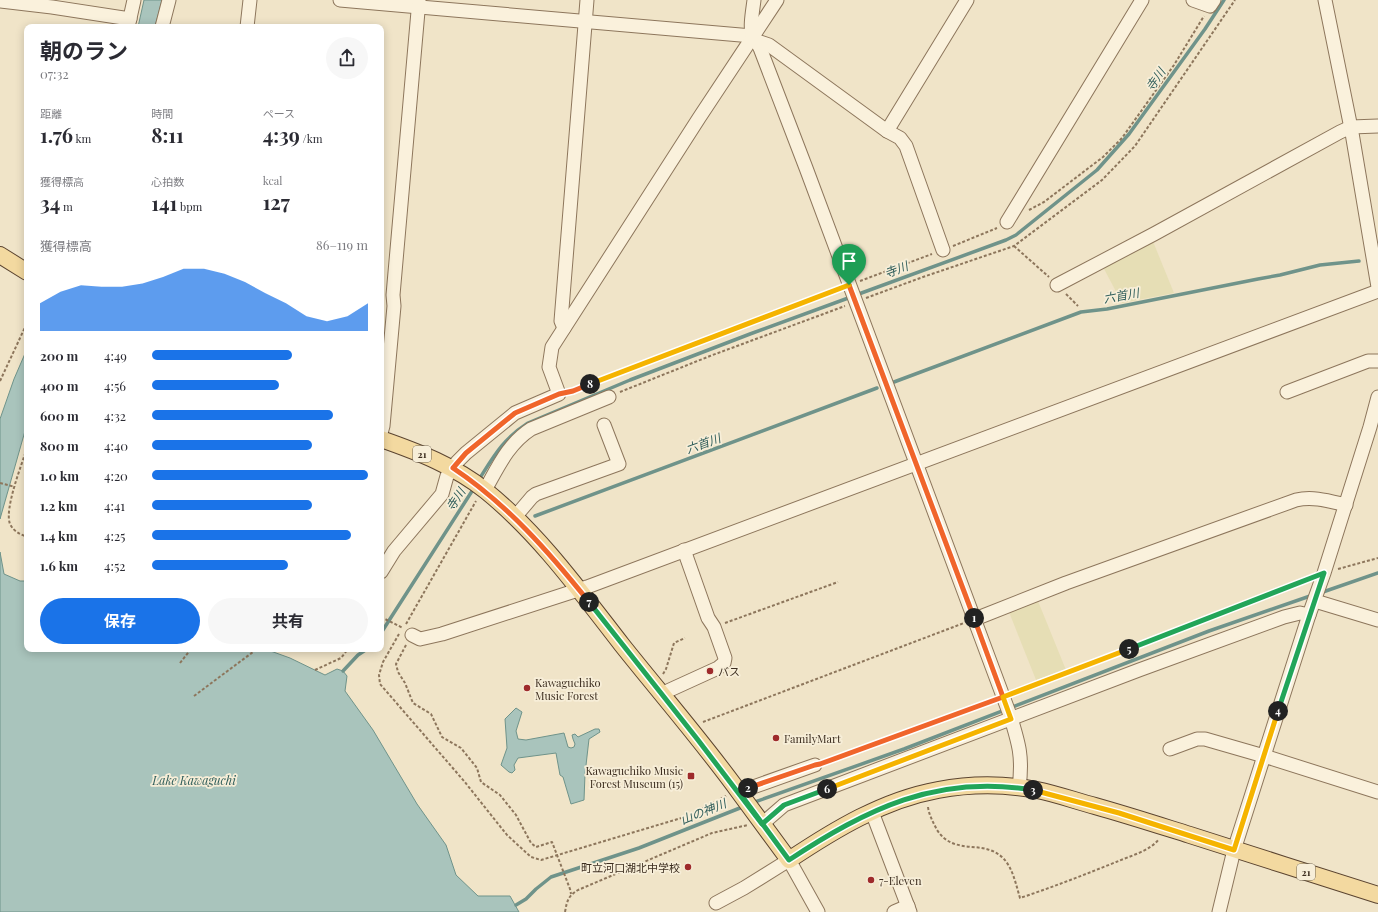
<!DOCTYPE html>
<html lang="ja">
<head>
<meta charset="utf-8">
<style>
	body { margin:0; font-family:"Playfair Display","Noto Sans JP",serif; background:#f7f7f7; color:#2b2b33; height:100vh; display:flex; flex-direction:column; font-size:15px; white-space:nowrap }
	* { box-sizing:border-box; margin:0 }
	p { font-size:13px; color:#7c7c81 }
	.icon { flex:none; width:22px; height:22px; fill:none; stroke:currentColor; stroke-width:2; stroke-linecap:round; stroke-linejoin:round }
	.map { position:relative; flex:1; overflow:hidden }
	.panel { position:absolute; left:24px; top:24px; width:360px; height:628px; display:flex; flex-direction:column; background:#fff; border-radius:8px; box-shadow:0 2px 10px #0003 }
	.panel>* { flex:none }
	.pin { position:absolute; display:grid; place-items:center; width:34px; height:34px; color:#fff; margin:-41px -17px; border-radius:50% 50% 50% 0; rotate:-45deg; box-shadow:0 0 4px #0007 }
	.pin .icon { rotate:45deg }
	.km { position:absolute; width:20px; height:20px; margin:-10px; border-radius:50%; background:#222; color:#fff; font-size:11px; line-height:20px; text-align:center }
	.round { display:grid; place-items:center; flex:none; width:42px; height:42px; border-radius:21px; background:#f7f7f7 }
	.head { display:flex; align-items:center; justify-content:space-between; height:68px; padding:0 16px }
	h1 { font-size:22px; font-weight:700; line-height:30px }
	.figures { display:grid; grid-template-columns:repeat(3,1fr); gap:6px; height:68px; padding:4px 16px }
	.figures div { display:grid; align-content:center }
	.figures b { font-size:20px; font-weight:700 }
	.figures small { font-size:11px; font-weight:400 }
	.figures p { font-size:11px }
	.chart { height:112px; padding:8px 16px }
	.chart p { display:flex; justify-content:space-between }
	.chart svg { width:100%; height:72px; margin-top:4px; fill:#1a73e8; opacity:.7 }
	.button { display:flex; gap:8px; margin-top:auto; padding:8px 16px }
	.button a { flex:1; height:46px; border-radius:24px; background:#1a73e8; color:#fff; font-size:16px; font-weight:700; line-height:46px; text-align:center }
	.button a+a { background:#f7f7f7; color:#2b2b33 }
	ul { padding:0 16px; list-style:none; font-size:13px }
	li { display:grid; grid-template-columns:64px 48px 1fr; align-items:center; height:30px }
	li i { height:10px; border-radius:5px; background:#1a73e8 }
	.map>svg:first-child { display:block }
	.farmland { fill:#e6deb5 }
	.water { fill:#a9c4bc; stroke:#6f938a }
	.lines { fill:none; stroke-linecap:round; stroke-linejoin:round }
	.stream { stroke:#6f938a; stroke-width:3.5 }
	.minor-casing { stroke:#8d765c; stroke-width:15 }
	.major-casing { stroke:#5b4430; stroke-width:18 }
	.path { stroke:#8d765c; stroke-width:2; stroke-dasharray:3 2; stroke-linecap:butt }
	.minor { stroke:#faf1dc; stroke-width:13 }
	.major { stroke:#f3d9a0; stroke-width:16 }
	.split-1-casing { stroke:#fff; stroke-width:8 }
	.split-2-casing { stroke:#fff; stroke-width:8 }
	.split-3-casing { stroke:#fff; stroke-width:8 }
	.split-4-casing { stroke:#fff; stroke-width:8 }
	.split-5-casing { stroke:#fff; stroke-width:8 }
	.split-6-casing { stroke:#fff; stroke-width:8 }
	.split-7-casing { stroke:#fff; stroke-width:8 }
	.split-8-casing { stroke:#fff; stroke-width:8 }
	.split-9-casing { stroke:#fff; stroke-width:8 }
	.split-1 { stroke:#f0652b; stroke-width:5 }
	.split-2 { stroke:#f0652b; stroke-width:5 }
	.split-3 { stroke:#22a559; stroke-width:5 }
	.split-4 { stroke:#f5b400; stroke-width:5 }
	.split-5 { stroke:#22a559; stroke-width:5 }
	.split-6 { stroke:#f5b400; stroke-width:5 }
	.split-7 { stroke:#22a559; stroke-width:5 }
	.split-8 { stroke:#f0652b; stroke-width:5 }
	.split-9 { stroke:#f5b400; stroke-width:5 }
	.poi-dot { fill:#9e2a2b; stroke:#f7eed8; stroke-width:1.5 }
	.labels { text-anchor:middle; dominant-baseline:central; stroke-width:3.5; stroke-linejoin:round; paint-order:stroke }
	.shield { fill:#f7eed8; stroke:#756857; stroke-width:1 }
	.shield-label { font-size:10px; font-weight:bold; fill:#3d2e20 }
	.poi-label { font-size:11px; fill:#3d2e20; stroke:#f7eed8; text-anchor:start }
	.water-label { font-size:12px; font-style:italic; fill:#2f5d5a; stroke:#f7eed8 }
</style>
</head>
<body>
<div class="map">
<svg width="1378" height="912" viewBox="0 0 1378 912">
	<rect width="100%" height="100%" fill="#f0e4c8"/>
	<g class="farmland">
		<path d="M1152 239 1174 293 1122 303 1102 265Z"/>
		<path d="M1038 601 1066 670 1036 680 1009 612Z"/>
	</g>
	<g class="water">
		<path d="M144 0H162L155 27H138Z"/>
		<path d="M27 349V424L0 519V419L14 379Z"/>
		<path d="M0 552 4 574 20 581H27V649H265L290 658 325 675 337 669 343 671 347 676 345 691 373 730 417 804 446 845 456 875 478 896H510L519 912H0Z"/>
		<path d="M516 708 522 712 516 731 518 739 526 740 564 733 568 747 571 748 574 747 575 744 573 739 572 735 575 734 578 737 595 729H599L600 732 589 739 585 774 584 800 571 804 563 777 560 775 556 753 518 758 514 765 515 770 512 773 509 772 501 765 507 748 505 719Z"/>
	</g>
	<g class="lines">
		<g class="stream">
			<path d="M856 295 1006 240 1016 235 1097 170 1129 134 1205 29 1224 0"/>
			<path d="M894 382 1081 312 1107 309 1258 279 1280 275 1320 265 1359 261"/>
			<path d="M478 481C494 456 503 439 528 423L630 380 750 334 851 297"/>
			<path d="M535 516 877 388"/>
			<path d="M1320 593 1378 573"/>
			<path d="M381 633 474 488"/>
			<path d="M343 671 358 655 367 649"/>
			<path d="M752 803 904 749 1209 631 1313 595"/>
			<path d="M516 905 526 899 536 889 551 877 639 848 745 806"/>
		</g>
		<g class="minor-casing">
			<g id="minor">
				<path d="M340 0 752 36"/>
				<path d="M754 0C753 9 749 29 753 36 755 40 758 44 760 48L806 168 1010 715C1019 744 1023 757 1019 788"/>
				<path d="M1193 0 1210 6 1214 0"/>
				<path d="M1325 0 1352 133 1378 287"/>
				<path d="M0 1 52 7 130 19"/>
				<path d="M128 27 134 0"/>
				<path d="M162 27 169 0"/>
				<path d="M247 27 250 0"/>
				<path d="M757 41 769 45 887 131 900 138 906 146 943 250"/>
				<path d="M887 131 967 0"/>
				<path d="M1007 222 1142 0"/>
				<path d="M1057 285 1154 234 1340 132 1351 127 1378 126"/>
				<path d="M564 328 561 321 587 0"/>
				<path d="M1287 392 1368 361H1378"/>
				<path d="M381 433 383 426 394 306 393 295 419 0"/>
				<path d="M485 490C498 467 508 444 531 429L609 397"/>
				<path d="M515 517 532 497 536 494 619 464 604 425"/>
				<path d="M381 572 394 551 442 494 447 476 457 462 466 453 515 413 559 394 549 367 552 347 699 118 777 0"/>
				<path d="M1315 601 1378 620"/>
				<path d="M975 619 1066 583 1296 500C1313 496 1329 501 1346 505"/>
				<path d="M412 635 420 639 442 634 587 587 1378 291"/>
				<path d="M661 694 718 668 724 663 725 658 714 627 708 618 684 550"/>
				<path d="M1170 749 1197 739H1205L1264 756 1378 792"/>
				<path d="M739 792 815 765"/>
				<path d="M872 812 910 912"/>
				<path d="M762 824 784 805 1139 670 1284 617 1300 613 1309 615"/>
				<path d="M716 903 744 888 789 860 818 912"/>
				<path d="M894 912 908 906"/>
				<path d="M1219 912 1234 850 1309 615 1324 573 1370 427 1378 397"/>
			</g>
		</g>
		<g class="major-casing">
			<g id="major">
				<path d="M0 255 27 272"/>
				<path d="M381 439C418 452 455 466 486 491 539 534 580 591 622 645 661 694 702 741 739 792 755 814 772 837 789 860 834 830 883 800 938 790 970 784 1005 784 1037 790 1057 794 1076 801 1095 806 1127 815 1158 825 1190 835 1253 855 1315 875 1378 895"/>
			</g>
		</g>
		<g class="path">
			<path d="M1029 210 1044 202 1103 157 1122 138 1174 65 1204 16"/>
			<path d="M953 246 997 228"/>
			<path d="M1014 246 1049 277"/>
			<path d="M860 281 932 254"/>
			<path d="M1066 294 1078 306"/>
			<path d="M866 298 923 277 1014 246 1102 180 1135 146 1235 0"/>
			<path d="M0 381 27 323"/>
			<path d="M570 391 839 289"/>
			<path d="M620 392 710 356 845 306"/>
			<path d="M27 448C22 464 4 509 10 524 14 532 20 534 27 537"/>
			<path d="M0 483 15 487"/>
			<path d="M1338 569 1378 558"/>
			<path d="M381 617 403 628"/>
			<path d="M725 623 838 582"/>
			<path d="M406 624 476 501"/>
			<path d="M399 634 383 662 379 675 380 684 464 781 507 835 531 857 541 860 688 816 726 796"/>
			<path d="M406 645 396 664 398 672 405 683 413 703 431 714 442 737 461 748 477 768 481 782 500 795 516 815 531 843 536 847 552 842 570 889 571 894"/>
			<path d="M180 663 191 649"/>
			<path d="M315 670 341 658 348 649"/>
			<path d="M663 674 666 669 674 643 685 638"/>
			<path d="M1015 692 1309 579"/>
			<path d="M194 696 257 649"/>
			<path d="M703 722 964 623"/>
			<path d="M826 762 992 701"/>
			<path d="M928 807C929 815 933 822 937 830 955 857 982 838 1003 858 1013 868 1016 885 1020 898 1053 887 1084 875 1116 862 1130 856 1150 851 1159 839"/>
			<path d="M565 912C567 901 568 896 578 890L712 833 748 825"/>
		</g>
		<use href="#minor" class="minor"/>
		<use href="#major" class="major"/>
	</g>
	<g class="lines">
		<g class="split-1-casing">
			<path id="split-1" d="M849 285 974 618"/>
		</g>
		<g class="split-2-casing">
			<path id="split-2" d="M748 788 815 765 820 764 1003 697 974 618"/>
		</g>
		<g class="split-3-casing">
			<path id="split-3" d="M748 788 739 792 789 860C867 809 936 774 1033 790"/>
		</g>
		<g class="split-4-casing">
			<path id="split-4" d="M1033 790 1119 813 1234 850 1278 711"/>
		</g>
		<g class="split-5-casing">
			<path id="split-5" d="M1129 649 1324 573 1278 711"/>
		</g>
		<g class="split-6-casing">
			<path id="split-6" d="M827 789 1011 719 1003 697 1129 649"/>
		</g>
		<g class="split-7-casing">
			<path id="split-7" d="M589 602 698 740 762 824 784 805 827 789"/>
		</g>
		<g class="split-8-casing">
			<path id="split-8" d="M589 602C549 552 507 504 453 468L466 453 515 413 559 394 573 391 590 384"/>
		</g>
		<g class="split-9-casing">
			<path id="split-9" d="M590 384 849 285"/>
		</g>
		<use href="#split-1" class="split-1"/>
		<use href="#split-2" class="split-2"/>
		<use href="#split-3" class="split-3"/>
		<use href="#split-4" class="split-4"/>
		<use href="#split-5" class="split-5"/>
		<use href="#split-6" class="split-6"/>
		<use href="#split-7" class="split-7"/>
		<use href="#split-8" class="split-8"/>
		<use href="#split-9" class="split-9"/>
	</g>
	<g class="poi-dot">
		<circle cx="710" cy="671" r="4"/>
		<circle cx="527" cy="688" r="4"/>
		<circle cx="776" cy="738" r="4"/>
		<rect x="687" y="772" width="8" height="8" rx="2"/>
		<circle cx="688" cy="867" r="4"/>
		<circle cx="871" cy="880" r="4"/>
	</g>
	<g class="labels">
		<g class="shield">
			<rect x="413" y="446" width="18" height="16" rx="3"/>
			<rect x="1297" y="864" width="18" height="16" rx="3"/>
		</g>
		<g class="shield-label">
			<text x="422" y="454">21</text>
			<text x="1306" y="872">21</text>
		</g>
		<g class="poi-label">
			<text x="718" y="671">バス</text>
			<text x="535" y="682">Kawaguchiko<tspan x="535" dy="13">Music Forest</tspan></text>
			<text x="784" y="738">FamilyMart</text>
			<text x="683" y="770" text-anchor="end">Kawaguchiko Music<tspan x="683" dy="13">Forest Museum (15)</tspan></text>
			<text x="680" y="867" text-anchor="end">町立河口湖北中学校</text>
			<text x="879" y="880">7-Eleven</text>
		</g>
		<g class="water-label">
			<text transform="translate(1155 79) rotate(-55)">寺川</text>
			<text transform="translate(896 269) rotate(-21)">寺川</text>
			<text transform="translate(1121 295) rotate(-10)">六首川</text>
			<text transform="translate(703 443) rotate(-20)">六首川</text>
			<text transform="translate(455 499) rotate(-57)">寺川</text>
			<text x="194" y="780">Lake Kawaguchi</text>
			<text transform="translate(703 811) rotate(-22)">山の神川</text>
		</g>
	</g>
</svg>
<div class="pin" style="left:849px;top:285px;background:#1e9e55"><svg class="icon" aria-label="arrive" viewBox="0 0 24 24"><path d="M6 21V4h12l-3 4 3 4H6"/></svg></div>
<b class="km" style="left:974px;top:618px">1</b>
<b class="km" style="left:748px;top:788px">2</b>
<b class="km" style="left:1033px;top:790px">3</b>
<b class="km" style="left:1278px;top:711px">4</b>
<b class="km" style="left:1129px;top:649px">5</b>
<b class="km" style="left:827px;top:789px">6</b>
<b class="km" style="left:589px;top:602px">7</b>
<b class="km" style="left:590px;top:384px">8</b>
<section class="panel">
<div class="head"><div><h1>朝のラン</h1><p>07:32</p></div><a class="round"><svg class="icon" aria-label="share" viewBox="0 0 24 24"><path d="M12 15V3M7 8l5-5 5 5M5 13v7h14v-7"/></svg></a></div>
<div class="figures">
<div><p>距離</p><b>1.76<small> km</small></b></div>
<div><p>時間</p><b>8:11</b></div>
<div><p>ペース</p><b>4:39<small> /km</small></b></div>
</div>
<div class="figures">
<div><p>獲得標高</p><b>34<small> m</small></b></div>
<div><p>心拍数</p><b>141<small> bpm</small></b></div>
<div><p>kcal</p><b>127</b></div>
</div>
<div class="chart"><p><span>獲得標高</span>86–119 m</p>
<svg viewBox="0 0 160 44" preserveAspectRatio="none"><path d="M0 44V27L10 20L20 16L30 17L40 17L50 15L60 11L70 6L80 6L90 9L100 14L110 21L120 27L130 35L140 38L150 35L160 27V44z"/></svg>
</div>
<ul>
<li><b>200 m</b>4:49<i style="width:65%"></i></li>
<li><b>400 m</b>4:56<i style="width:59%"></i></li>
<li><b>600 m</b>4:32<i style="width:84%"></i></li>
<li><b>800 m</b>4:40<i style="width:74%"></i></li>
<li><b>1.0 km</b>4:20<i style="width:100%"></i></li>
<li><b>1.2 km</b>4:41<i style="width:74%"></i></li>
<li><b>1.4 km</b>4:25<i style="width:92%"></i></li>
<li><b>1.6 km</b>4:52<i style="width:63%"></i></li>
</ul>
<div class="button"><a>保存</a><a>共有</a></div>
</section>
</div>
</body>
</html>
